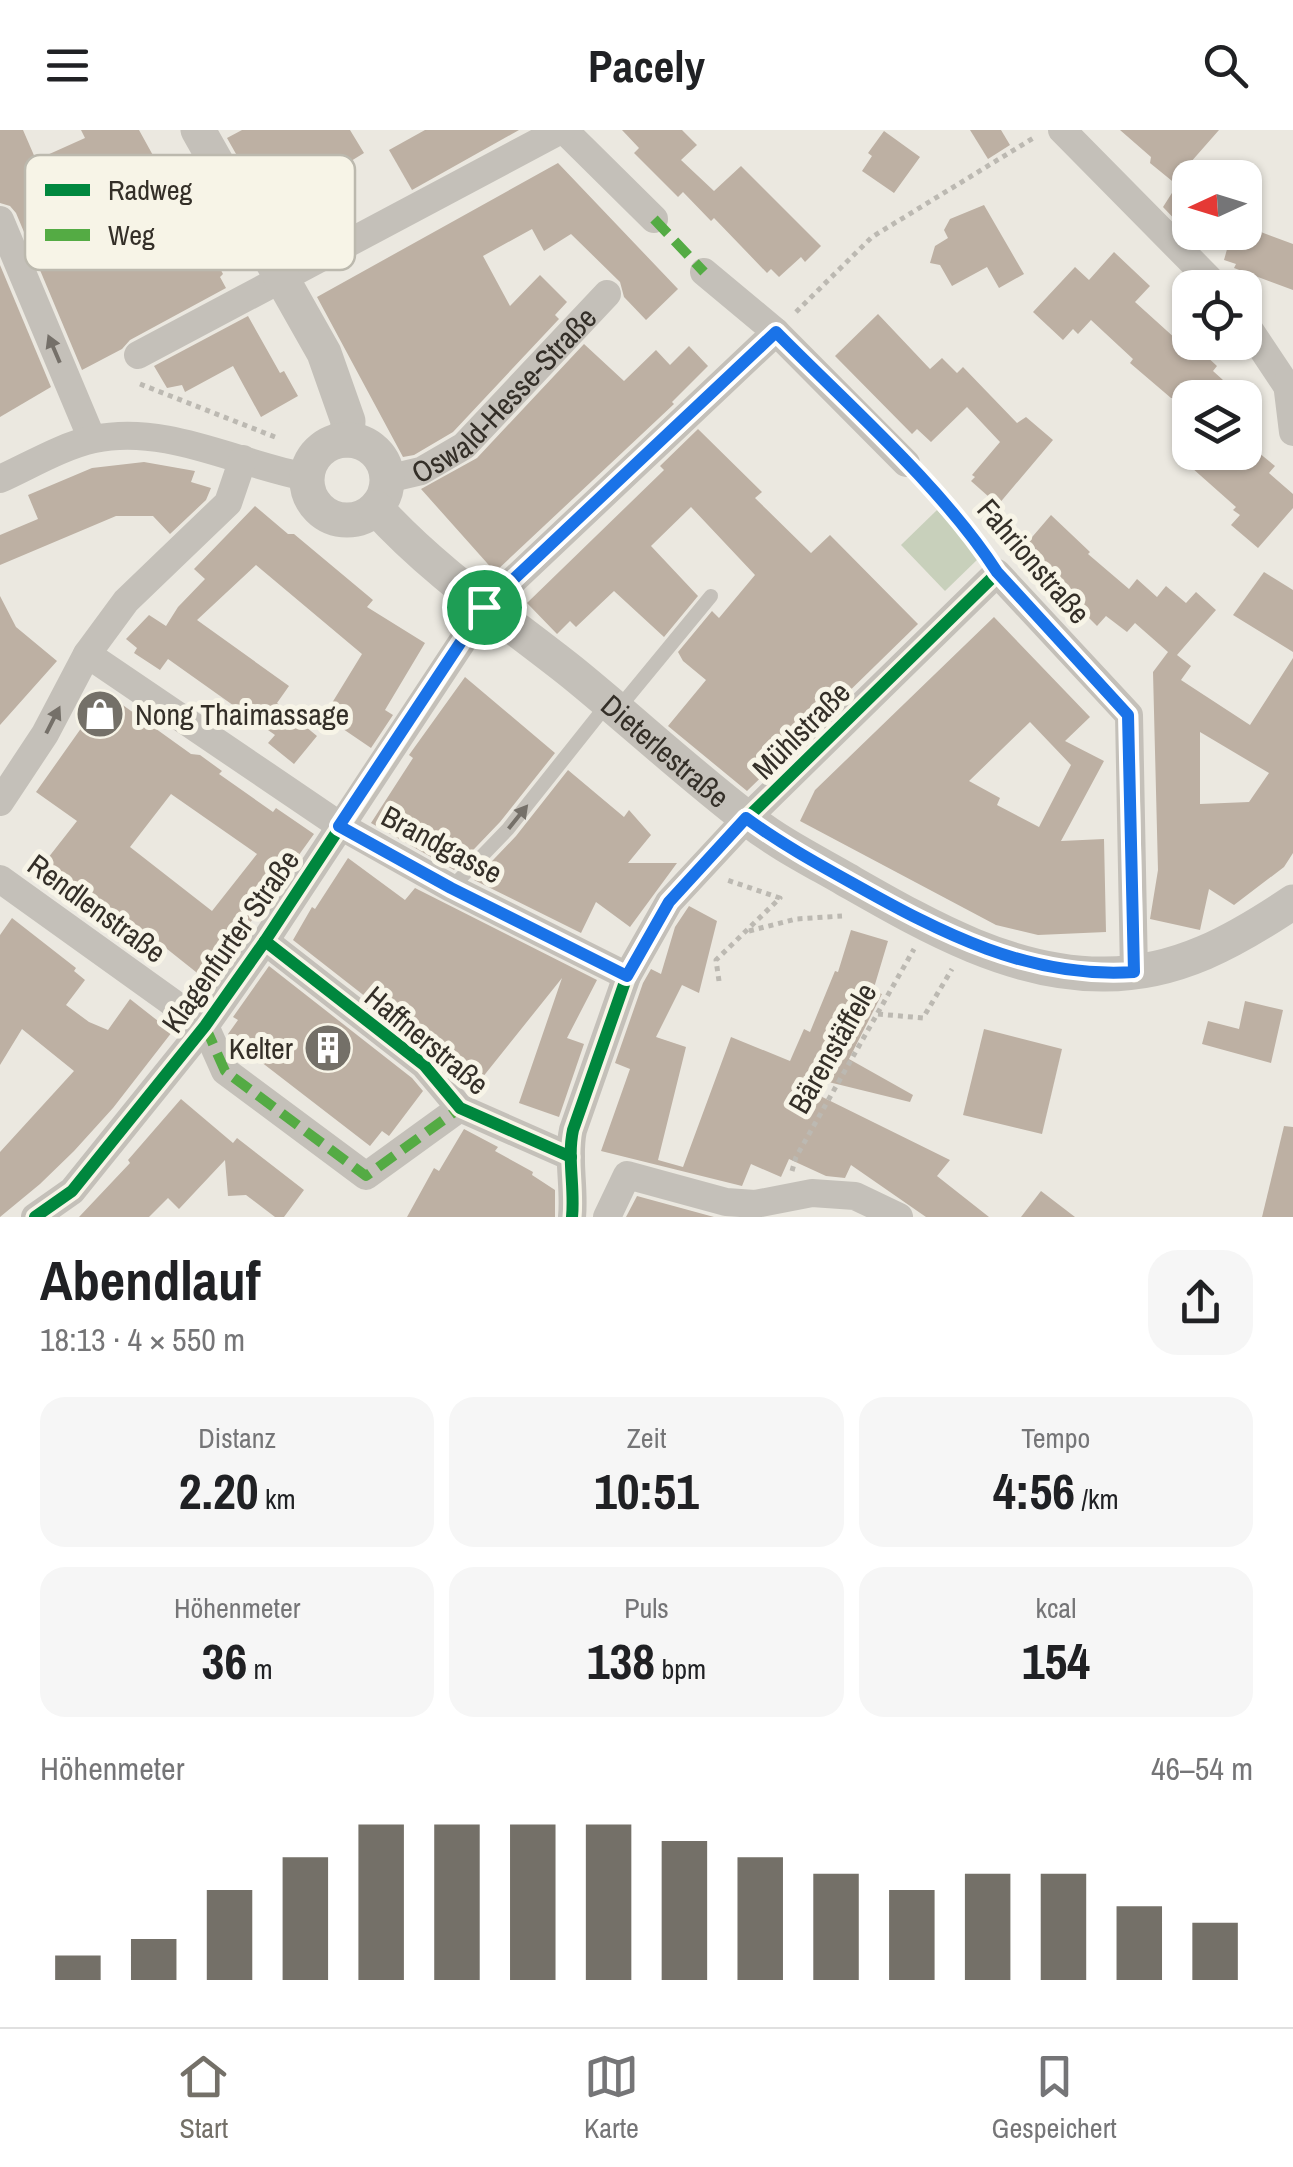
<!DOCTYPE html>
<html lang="de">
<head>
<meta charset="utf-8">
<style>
	body { margin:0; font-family:"Archivo Narrow",sans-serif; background:#f6f6f6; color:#202124; height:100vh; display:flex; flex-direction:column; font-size:38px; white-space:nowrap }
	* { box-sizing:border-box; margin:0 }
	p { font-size:32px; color:#757577 }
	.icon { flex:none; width:55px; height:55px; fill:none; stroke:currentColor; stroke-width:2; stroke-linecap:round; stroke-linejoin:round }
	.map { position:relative; height:1087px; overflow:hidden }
	.details { display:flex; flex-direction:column; background:#fff; flex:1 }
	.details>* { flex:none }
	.needle { width:65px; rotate:266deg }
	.tools { position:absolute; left:1172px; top:30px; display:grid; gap:20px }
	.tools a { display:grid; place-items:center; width:90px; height:90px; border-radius:20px; background:#fff; box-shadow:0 2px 8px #0004; font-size:50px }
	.pin { position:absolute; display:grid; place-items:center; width:85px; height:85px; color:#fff; margin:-42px; border:5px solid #fff; border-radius:50%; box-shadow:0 2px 10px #0007 }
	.round { display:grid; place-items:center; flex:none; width:105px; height:105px; border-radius:30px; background:#f6f6f6 }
	.headline { display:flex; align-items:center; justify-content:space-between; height:170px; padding:0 40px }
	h1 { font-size:55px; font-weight:800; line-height:75px }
	.stats { display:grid; grid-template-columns:repeat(3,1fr); gap:15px; height:170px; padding:10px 40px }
	.stats div { display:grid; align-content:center; border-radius:25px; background:#f6f6f6; text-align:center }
	.stats b { font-size:50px; font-weight:800 }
	.stats small { font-size:28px; font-weight:400 }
	.stats p { font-size:28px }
	.chart { height:280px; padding:20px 40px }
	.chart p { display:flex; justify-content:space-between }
	.chart svg { width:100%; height:180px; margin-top:10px; stroke:#747068; stroke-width:6 }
	header { display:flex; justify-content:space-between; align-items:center; height:130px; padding:0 40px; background:#fff; font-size:45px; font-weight:800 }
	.menu { display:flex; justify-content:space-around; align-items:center; height:140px; border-top:2px solid #e0e0e0; background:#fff; font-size:28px; color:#757577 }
	.menu a { display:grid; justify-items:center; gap:5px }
	.menu .selected { color:#747068 }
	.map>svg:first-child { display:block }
	.green { fill:#c8d0bb }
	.building { fill:#bdb0a3; fill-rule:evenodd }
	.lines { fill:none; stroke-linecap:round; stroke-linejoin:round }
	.path { stroke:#bcb9b2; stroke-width:5; stroke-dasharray:5 5; stroke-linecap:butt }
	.service { stroke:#c4c0b9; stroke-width:14 }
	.minor { stroke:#c4c0b9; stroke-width:28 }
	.tertiary { stroke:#c4c0b9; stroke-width:35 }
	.quiet { stroke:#54ab44; stroke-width:10; stroke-dasharray:20 10; stroke-linecap:butt }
	.cycleway-casing { stroke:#f7f4e7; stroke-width:19 }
	.cycleway { stroke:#00873e; stroke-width:12 }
	.oneway { fill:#757069 }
	.route-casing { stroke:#fff; stroke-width:20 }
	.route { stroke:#1a73e8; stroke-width:12 }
	.labels { text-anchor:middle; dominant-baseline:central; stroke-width:10; stroke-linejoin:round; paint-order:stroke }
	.street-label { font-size:30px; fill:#342f28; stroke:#f7f4e7 }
	.poi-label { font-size:30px; fill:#342f28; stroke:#f7f4e7; text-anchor:start }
	.key { fill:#f7f4e7; stroke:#bcb9ae; stroke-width:2.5 }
	.key-label { font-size:28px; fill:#342f28 }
</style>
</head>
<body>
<header><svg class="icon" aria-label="menu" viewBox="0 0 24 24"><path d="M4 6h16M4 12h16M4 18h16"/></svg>Pacely<svg class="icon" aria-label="search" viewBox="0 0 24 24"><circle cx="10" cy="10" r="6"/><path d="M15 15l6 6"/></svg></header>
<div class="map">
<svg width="1293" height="1087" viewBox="0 0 1293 1087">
	<rect width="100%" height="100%" fill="#ebe8e0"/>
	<path class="green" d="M937 380 981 426 945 461 901 415Z"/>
	<g class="building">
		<path d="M0 0H23L36 30 85 8 81 0H139L209 127 213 125 223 144 220 147 226 158 130 210 122 219 82 240 16 83 10 76 0 73Z"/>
		<path d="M242 0H350L364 23 304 60 328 104 292 123 227 8Z"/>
		<path d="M425 0H519L412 60 389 20Z"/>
		<path d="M622 0H682L697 15 681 30 714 61 741 36 821 116 805 132 801 127 779 147 771 139 767 143 714 88 711 91 683 62 678 67 634 23 639 18Z"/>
		<path d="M970 0H1001L1010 15 988 29Z"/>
		<path d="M1120 0H1219L1190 33V100L1182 97 1163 77 1177 55 1150 33 1151 27Z"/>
		<path d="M884 1 920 27 894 63 862 41 872 26 868 23Z"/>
		<path d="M558 33 678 159 646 190 624 167 620 152 571 104 544 121 532 99 483 126 510 176 540 145 567 172 555 185 559 189 453 302 414 325 403 327 317 167Z"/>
		<path d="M984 75 1024 144 999 158 987 137 952 156 940 135 930 133 935 116 948 108 944 100 950 89Z"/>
		<path d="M1245 96 1293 114V160L1234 138 1236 134 1224 130 1231 105 1245 110Z"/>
		<path d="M1114 122 1150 156 1135 172 1187 219 1192 213 1217 236 1213 241 1243 268H1171L1130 233 1133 229 1091 190 1078 204 1073 199 1063 210 1033 182 1075 137 1089 150Z"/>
		<path d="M0 135 51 257 0 287Z"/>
		<path d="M878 184 930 239 942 228 957 243 963 237 1017 293 1026 287 1053 310 998 375 971 351 975 347 972 345 1000 312 967 277 931 312 917 299 912 304 835 226Z"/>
		<path d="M248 186 280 243 284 241 298 266 261 287 233 236 185 262 182 255 167 258 154 236Z"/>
		<path d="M584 214 624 251 656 220 670 235 689 216 708 236 672 272 674 274 495 442 421 359 477 328Z"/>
		<path d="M698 299 762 362 755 368 811 423 830 405 918 494 747 661 668 596 706 550 683 531 678 522 712 481 719 488 755 445 691 377 651 416 698 466 664 507 614 461 576 497 570 491 557 504 527 473 664 340 660 336Z"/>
		<path d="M1248 314 1275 336 1269 343 1293 364V378L1258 418 1231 395 1240 385 1233 380 1236 377 1174 322H1245Z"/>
		<path d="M144 332 195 341 191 352 211 358 206 370 170 404 153 386H116L0 435V405L38 389 28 365 92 338Z"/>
		<path d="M255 376 288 404H294L373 470 367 477 425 513 385 580 393 585 371 618 324 586 362 524 256 435 197 490 289 556 277 573 317 606 294 634 268 613 275 605 168 529 160 540 134 523 137 518 126 509 149 485 166 496 178 477 205 449 194 439Z"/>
		<path d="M1051 385 1090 422 1088 424 1129 459 1137 449 1157 467 1166 456 1186 473 1196 462 1216 480 1177 525 1191 536 1181 550 1250 595 1293 528V723L1284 737 1234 775 1209 759 1200 800 1150 789 1158 740 1153 542 1168 522 1135 493 1127 502 1106 486 1097 496 1021 420ZM1200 602 1269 643 1249 672 1200 674Z"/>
		<path d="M1264 442 1293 460V522L1233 485Z"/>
		<path d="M0 466 16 497 57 531 0 595Z"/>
		<path d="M994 487 1090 587 1065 611 1104 631 1061 711 1104 709 1106 802 1038 805 996 795 800 691 815 660ZM1030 592 1071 635 1039 697 997 675 1000 668 969 651Z"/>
		<path d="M465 547 555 623 500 692 454 740 371 693 413 628 409 625Z"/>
		<path d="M106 563 191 624 200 625 222 641 219 644 273 682 276 678 314 704 239 808 243 812 219 846 208 837 201 846 152 807 144 816 101 792 37 742 77 691 36 662ZM171 664 257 724 212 781 130 717Z"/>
		<path d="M568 640 624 687 629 680 651 705 628 733H677L630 797 596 772 581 803 474 750 516 706Z"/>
		<path d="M348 728 405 770 415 758 597 850 567 908 584 914 559 987 519 973 562 848 478 953 447 929 445 932 435 921 293 810 312 777 315 779Z"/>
		<path d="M689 776 717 791 699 863 682 855 656 907 686 917 658 1030 683 1037 731 907 790 931 804 899 810 902 835 841 838 842 851 800 888 811 873 861 882 864 849 929 913 965 910 972 804 946 800 956 950 1030 937 1046 989 1087H926L851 1035 845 1048 826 1046 789 1029 781 1047 751 1034 742 1056 601 1021 630 939 615 933 643 853 651 839 661 844 675 797Z"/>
		<path d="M12 788 76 838 74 841 85 850 66 875 89 892 108 900 130 869 172 902 113 978 74 1021 40 1054 0 1087V1022L74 941 22 899 0 935V805Z"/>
		<path d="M269 836 412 948 423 961 389 1006 382 1001 370 1016 230 908 228 904 238 890 233 887Z"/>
		<path d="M1245 871 1283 880 1271 933 1202 914 1208 891 1239 899Z"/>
		<path d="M984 899 1062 919 1042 1004 963 985Z"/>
		<path d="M181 969 233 1013 237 1008 304 1060 284 1087H275L246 1065 228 1066 225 1030 179 1079 168 1068 149 1087H79L130 1033 128 1030Z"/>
		<path d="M1284 996 1293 997V1087H1262Z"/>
		<path d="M464 999 498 1017 495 1021 533 1042 532 1045 555 1060V1087H407L434 1038 439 1041Z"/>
		<path d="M1041 1061 1075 1087H1021Z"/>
		<path d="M637 1066 714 1087H626Z"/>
	</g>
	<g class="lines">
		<g class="path">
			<path d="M796 182 872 107 1035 7"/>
			<path d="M140 254 275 307"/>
			<path d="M923 352 981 419"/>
			<path d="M749 801 796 789 842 786"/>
			<path d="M719 851 716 830 780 768 727 750"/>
			<path d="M878 884 923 888 952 839"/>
			<path d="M792 1041 796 1027 914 819"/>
		</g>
		<g class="service">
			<path d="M618 579 711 466"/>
			<path d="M451 758 508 699 609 572"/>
		</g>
		<g class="minor">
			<path d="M564 0 654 89"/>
			<path d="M1062 0 1218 158"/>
			<path d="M0 90 92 309"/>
			<path d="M704 142 776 202 906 333"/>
			<path d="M1245 193 1293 265"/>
			<path d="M138 225 561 0"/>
			<path d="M1287 253 1293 302"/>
			<path d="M0 349C29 336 62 316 94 309 167 294 237 334 307 347"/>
			<path id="s1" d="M387 349 421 341 464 316 607 164"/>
			<path d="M87 524 339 695 451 758 627 846"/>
			<path d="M0 672 45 604 87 524 126 471 228 373 243 329"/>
			<path d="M0 749 205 896"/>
			<path d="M265 811 424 935 460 978 571 1027"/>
			<path d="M205 896 225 941 366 1046 460 978"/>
			<path d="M35 1087 72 1061 205 896 265 811 485 477 776 202"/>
			<path d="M572 1087C575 1058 567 1028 573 1000L627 846 669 772 747 688 997 443 1129 585 1134 843"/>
			<path d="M607 1087 627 1045 726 1072 755 1074 812 1063 855 1066 899 1087"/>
		</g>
		<g class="tertiary">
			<path d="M198 0 324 223 348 291 347 310"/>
			<circle cx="347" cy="350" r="40"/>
			<path id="s2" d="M376 378C435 443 505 489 573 543 632 591 688 643 748 689 778 713 812 730 845 749 924 794 1010 845 1105 844 1177 844 1235 811 1293 772"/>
		</g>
		<g class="quiet">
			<path d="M654 89 704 142"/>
			<path d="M205 896 225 941 366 1046 460 978"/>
		</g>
		<g class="cycleway-casing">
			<g id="cycleway">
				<path d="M265 811 424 935 460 978 571 1027"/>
				<path d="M35 1087 72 1061 205 896 265 811 485 477 776 202"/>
				<path d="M572 1087C575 1058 567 1028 573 1000L627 846 669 772 747 688 997 443 1129 585 1134 843"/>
			</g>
		</g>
		<use href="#cycleway" class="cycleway"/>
	</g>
	<defs><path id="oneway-solid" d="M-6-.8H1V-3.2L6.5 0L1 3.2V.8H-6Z" transform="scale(2.5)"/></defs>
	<g class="oneway">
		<use href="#oneway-solid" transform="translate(54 219) rotate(-113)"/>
		<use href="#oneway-solid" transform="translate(53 590) rotate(-63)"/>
		<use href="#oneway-solid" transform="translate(518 687) rotate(-51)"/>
	</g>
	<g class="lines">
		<g class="route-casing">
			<path id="route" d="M776 202C847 274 943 358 997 442L1128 585 1134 842C1029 849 941 803 852 753 816 733 780 713 746 688L669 772 627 846 451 758 339 696 484 477Z"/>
		</g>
		<use href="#route" class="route"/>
	</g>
	<defs>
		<g id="shop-disc" transform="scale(2.5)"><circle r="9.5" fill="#747068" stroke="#f7f4e7"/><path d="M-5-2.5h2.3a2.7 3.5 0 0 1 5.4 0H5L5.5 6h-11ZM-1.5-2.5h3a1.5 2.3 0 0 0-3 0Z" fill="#fff"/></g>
		<g id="building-disc" transform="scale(2.5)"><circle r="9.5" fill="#747068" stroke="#f7f4e7"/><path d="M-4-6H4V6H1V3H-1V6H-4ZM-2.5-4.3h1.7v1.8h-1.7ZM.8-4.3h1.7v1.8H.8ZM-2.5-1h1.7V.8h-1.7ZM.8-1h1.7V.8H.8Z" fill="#fff"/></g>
	</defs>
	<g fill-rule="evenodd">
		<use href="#shop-disc" x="100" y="584"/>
		<use href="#building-disc" x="328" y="918"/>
	</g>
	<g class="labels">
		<g class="street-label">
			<text stroke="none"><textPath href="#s1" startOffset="148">Oswald-Hesse-Straße</textPath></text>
			<text transform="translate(1034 431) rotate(49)">Fahrionstraße</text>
			<text transform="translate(801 600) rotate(-45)">Mühlstraße</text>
			<text stroke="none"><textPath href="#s2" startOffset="378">Dieterlestraße</textPath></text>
			<text transform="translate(442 714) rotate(28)">Brandgasse</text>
			<text transform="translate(97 778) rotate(36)">Rendlenstraße</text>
			<text transform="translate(230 811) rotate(-55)">Klagenfurter Straße</text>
			<text transform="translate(427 910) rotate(40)">Haffnerstraße</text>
			<text transform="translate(832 918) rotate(-60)">Bärenstäffele</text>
		</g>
		<g class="poi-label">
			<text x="135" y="584">Nong Thaimassage</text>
			<text x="293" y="918" text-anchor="end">Kelter</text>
		</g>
	</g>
	<rect x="25" y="25" width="330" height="115" rx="15" class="key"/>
	<rect x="45" y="54" width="45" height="12" fill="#00873e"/>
	<rect x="45" y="99" width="45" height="12" fill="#54ab44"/>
	<g class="key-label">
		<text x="108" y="70">Radweg</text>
		<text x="108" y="115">Weg</text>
	</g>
</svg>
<div class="tools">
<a><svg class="needle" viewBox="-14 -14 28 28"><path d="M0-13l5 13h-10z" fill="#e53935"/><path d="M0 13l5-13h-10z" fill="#757577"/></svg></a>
<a><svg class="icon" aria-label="locate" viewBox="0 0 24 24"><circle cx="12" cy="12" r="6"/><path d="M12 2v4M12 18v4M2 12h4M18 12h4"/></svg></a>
<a><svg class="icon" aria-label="layers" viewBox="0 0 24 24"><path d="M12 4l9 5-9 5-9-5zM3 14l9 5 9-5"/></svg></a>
</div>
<div class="pin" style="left:484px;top:477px;background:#1e9e55"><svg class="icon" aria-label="arrive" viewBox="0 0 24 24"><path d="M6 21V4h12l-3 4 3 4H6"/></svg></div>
</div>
<section class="details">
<div class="headline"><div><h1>Abendlauf</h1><p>18:13 · 4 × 550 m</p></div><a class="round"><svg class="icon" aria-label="share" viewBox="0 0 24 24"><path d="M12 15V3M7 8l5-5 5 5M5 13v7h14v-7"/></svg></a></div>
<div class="stats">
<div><p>Distanz</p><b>2.20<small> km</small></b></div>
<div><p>Zeit</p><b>10:51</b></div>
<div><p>Tempo</p><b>4:56<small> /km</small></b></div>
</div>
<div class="stats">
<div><p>Höhenmeter</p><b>36<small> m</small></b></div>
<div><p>Puls</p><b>138<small> bpm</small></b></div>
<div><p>kcal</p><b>154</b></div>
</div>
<div class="chart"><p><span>Höhenmeter</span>46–54 m</p>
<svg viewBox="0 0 160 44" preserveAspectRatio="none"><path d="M5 44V38M15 44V34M25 44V22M35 44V14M45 44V6M55 44V6M65 44V6M75 44V6M85 44V10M95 44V14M105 44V18M115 44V22M125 44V18M135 44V18M145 44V26M155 44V30"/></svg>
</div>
</section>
<nav class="menu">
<a class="selected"><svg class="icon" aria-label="home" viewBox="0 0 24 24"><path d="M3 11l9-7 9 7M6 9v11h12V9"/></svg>Start</a>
<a><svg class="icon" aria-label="map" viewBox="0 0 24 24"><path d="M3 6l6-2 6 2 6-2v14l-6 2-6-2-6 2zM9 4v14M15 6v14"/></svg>Karte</a>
<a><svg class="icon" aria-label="saved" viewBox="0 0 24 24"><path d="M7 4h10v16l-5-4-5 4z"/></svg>Gespeichert</a>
</nav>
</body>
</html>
